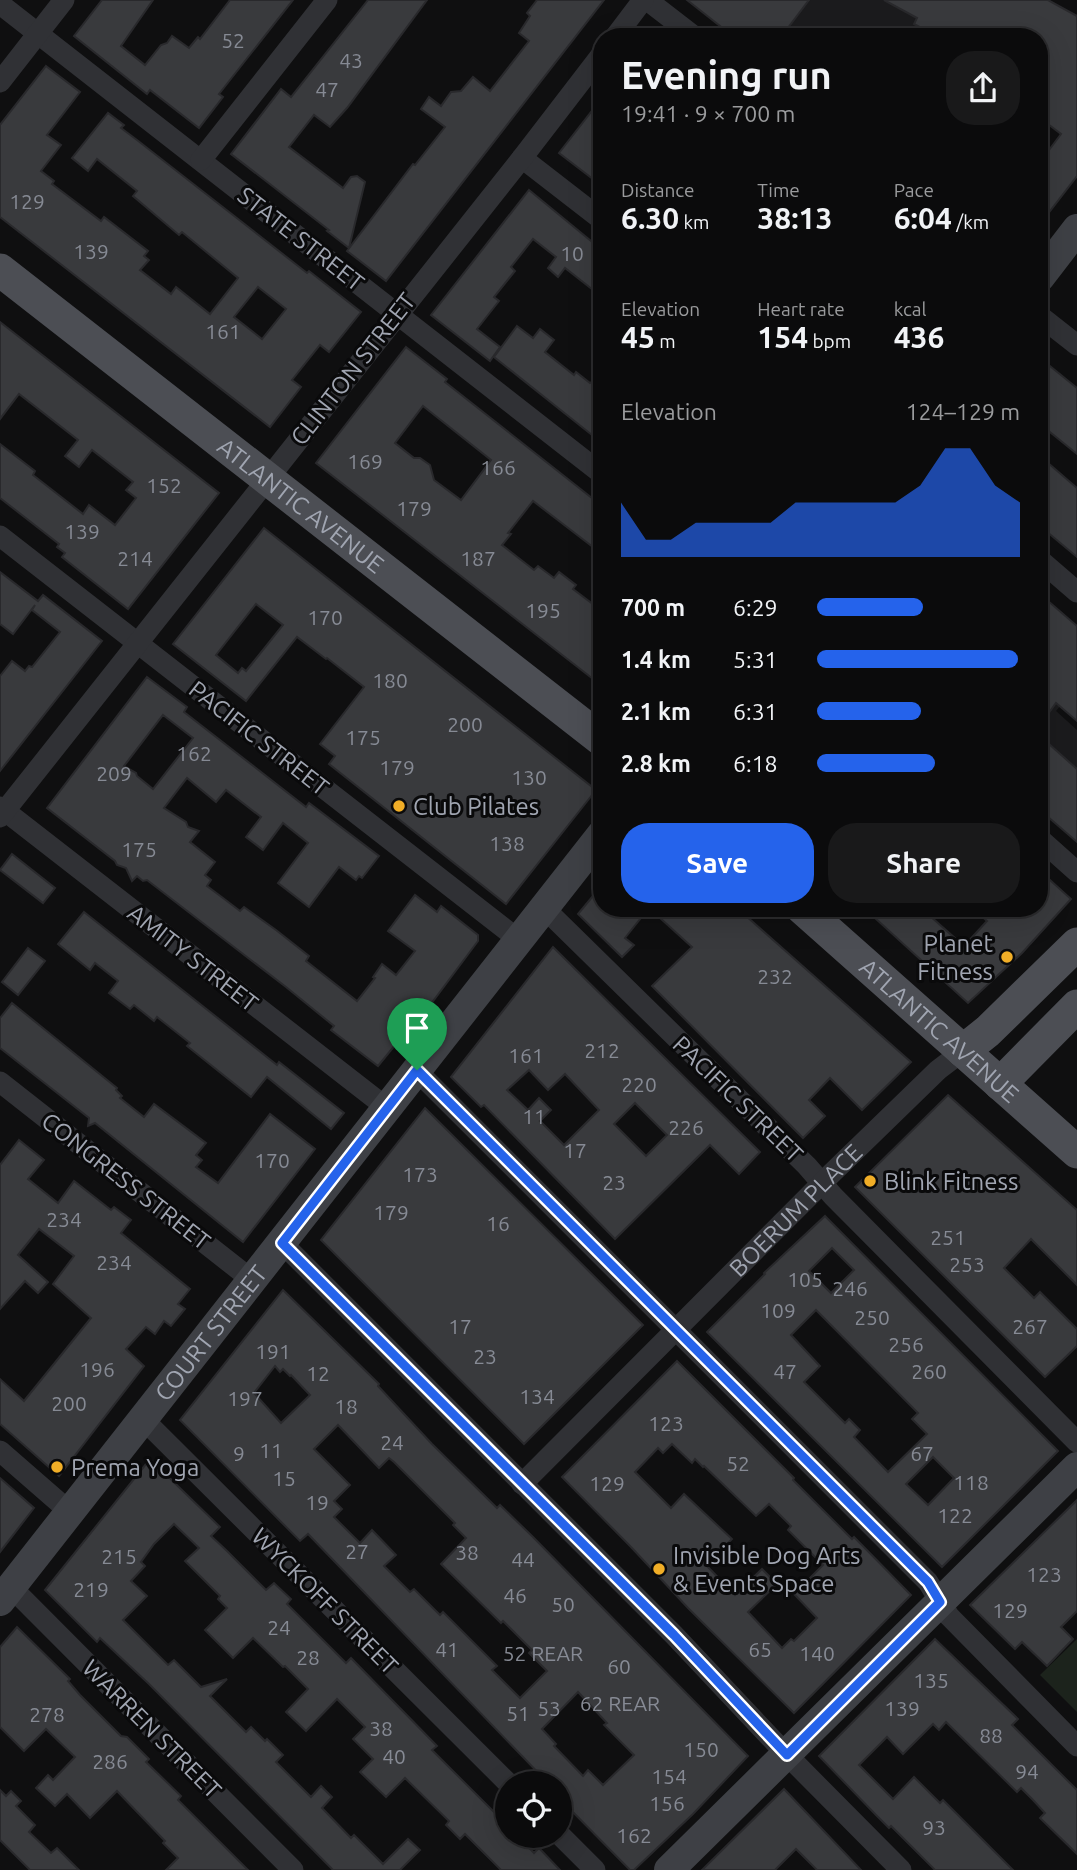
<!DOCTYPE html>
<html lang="en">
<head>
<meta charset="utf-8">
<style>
	body { margin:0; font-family:Ubuntu,sans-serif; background:#19191a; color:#f1f3f6; height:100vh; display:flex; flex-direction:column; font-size:26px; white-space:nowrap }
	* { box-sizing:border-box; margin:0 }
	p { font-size:23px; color:#9a9b9d }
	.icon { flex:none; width:38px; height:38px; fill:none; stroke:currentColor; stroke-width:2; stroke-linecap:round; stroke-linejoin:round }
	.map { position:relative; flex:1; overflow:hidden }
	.sheet { position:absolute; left:593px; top:28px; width:455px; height:889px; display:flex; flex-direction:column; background:#0b0b0c; border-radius:28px; box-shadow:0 7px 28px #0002,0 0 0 2px #2b2b2d }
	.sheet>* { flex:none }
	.buttons { position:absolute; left:495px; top:1771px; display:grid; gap:14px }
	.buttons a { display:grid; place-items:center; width:77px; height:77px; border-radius:50%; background:#0b0b0c; box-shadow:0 7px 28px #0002,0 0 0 2px #2b2b2d; font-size:35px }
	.pin { position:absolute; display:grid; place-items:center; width:60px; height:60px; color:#fff; margin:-72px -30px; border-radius:50% 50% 50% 0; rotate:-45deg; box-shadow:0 0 7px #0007 }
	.pin .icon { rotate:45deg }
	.round { display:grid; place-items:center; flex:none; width:74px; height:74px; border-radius:28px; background:#19191a }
	.head { display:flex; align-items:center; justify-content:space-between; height:119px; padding:0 28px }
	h1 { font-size:38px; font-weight:600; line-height:52px }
	.metrics { display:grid; grid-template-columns:repeat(3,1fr); gap:10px; height:119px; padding:7px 28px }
	.metrics div { display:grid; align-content:center }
	.metrics b { font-size:30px; font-weight:600 }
	.metrics small { font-size:19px; font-weight:400 }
	.metrics p { font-size:19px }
	.chart { height:196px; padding:14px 28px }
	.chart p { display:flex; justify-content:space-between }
	.chart svg { width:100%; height:126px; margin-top:7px; fill:#2563eb; opacity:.7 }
	.primary-button { display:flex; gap:14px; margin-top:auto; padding:14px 28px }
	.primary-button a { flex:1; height:80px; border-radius:28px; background:#2563eb; color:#fff; font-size:28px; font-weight:600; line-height:80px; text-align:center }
	.primary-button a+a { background:#19191a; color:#f1f3f6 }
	ul { padding:0 28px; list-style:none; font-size:23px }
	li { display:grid; grid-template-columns:112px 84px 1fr; align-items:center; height:52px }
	li i { height:18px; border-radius:9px; background:#2563eb }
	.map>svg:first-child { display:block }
	.built { fill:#1b1b1d }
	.green { fill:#1c231c }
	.building { fill:#393a3d; stroke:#29292c; stroke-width:2; fill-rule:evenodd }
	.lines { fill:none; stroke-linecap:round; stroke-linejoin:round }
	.street { stroke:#303135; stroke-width:21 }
	.secondary { stroke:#3e4045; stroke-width:30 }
	.primary { stroke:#4c4e54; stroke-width:33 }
	.route-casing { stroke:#fff; stroke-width:14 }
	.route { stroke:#2563eb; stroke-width:9 }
	.poi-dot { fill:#f1ae27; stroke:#0a0a0b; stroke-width:2.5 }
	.labels { text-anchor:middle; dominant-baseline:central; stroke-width:6; stroke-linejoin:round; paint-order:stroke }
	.number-label { font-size:21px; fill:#868a94 }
	.street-label { font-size:24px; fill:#a0a5b1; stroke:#0a0a0b }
	.poi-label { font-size:24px; fill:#a0a5b1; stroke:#0a0a0b; text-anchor:start }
</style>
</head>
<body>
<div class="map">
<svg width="1077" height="1870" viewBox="0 0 1077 1870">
	<rect width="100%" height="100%" fill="#0f0f10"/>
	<g class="built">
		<path d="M687 0H994L973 37H734Z"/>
		<path d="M1040 670 1070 694 1056 711 1077 730V842L1040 810Z"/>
	</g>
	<path class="green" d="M1077 1639V1712L1040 1675Z"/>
	<g class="building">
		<path d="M102 0H153L121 46 145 65 161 45 167 43 172 36 189 48 198 37 200 39 230 0H293L219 94 223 97 199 128 150 90 147 94 74 36Z"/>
		<path d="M368 0H427L347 108 330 127 314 115 289 147 343 188 351 177 357 176 365 182 349 248 327 231 329 230 231 154 281 89 291 97Z"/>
		<path d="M537 0H604L386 281 347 251 413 164 415 165 445 127 421 109 429 97 441 106 451 92 461 91 473 77 490 91 529 41 519 33 530 16 527 13Z"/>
		<path d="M687 0H809L781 37H734Z"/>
		<path d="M884 0H1048L1077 16V176L1040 224V162L1061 134 1040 118V37H938L914 24 917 18Z"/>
		<path d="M46 66 80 92 47 135 61 145 41 171 54 181 52 184 101 221 104 217 148 251 144 256 149 260 140 270 171 294 176 287 210 314 238 278 182 232 179 235 133 196 137 191 97 159 88 171 72 158 108 113 124 125 121 128 137 140 307 273 309 271 361 312 329 352 320 345 292 380 301 387 270 427 0 217V125ZM258 287 286 309 262 339 234 317Z"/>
		<path d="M602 98V186L559 153Z"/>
		<path d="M529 190 602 250V297L565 268 558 277 548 268 556 257 533 239 511 267 515 271 494 297 499 301 477 329 500 347 490 361 431 315Z"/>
		<path d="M0 322 219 493 128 609 62 557 65 553 57 547 59 544 0 498V444L35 471 33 475 83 514 89 505 115 525 136 498 126 490 133 482 92 450 79 467 65 456 78 440 19 394 0 419Z"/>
		<path d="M517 326 533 338 540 329 554 340 545 352 574 375 576 372 590 383 593 381 602 388V443L494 357Z"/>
		<path d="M406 347 447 379 445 382 602 506V554L533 501 508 533 511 534 502 545 534 570 538 566 554 578 559 572 576 585 573 589 602 611V686L316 463ZM423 406 491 460 461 500 434 480 430 465 420 458H414L395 443Z"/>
		<path d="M1040 358 1077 388V454L1040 424Z"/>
		<path d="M1040 456 1077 488V557L1040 526Z"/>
		<path d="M264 528 596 790 506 904 329 764 335 756 320 744 364 687 327 658 326 659 297 637 246 701 173 644ZM256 604 283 625 246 671 242 668 238 673 216 655Z"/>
		<path d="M0 572 38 601 43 595 102 641 0 771V676L12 661 25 671 29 666 32 667 60 632 32 610 35 605 13 634 0 624Z"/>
		<path d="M1040 594 1077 626V721L1056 703 1040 725Z"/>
		<path d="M147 677 187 707 184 712 306 807 309 803 379 856 362 878 359 876 356 880 339 867 309 907 278 883 308 843 283 823 263 850 246 837 261 817 226 790 216 802 187 778 164 808 186 822 188 827 199 831 190 842 215 862 205 875 211 880 207 886 223 898 240 911 244 907 276 930 309 956 306 961 357 1001 375 978 373 977 382 964 396 975 415 951 388 931 415 895 437 912 441 906 478 935V941L419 1020 406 1036 404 1034 378 1066 331 1030 334 1026 286 987 147 880 143 881 137 876 132 881 126 868 117 865 115 861 47 808ZM163 715 193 738 153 789 137 776 136 773 124 766Z"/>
		<path d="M1040 736 1077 769V842L1040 810Z"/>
		<path d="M12 854 55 888 43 903 0 870Z"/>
		<path d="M1040 871 1071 899 1022 953 968 1003 864 908H921L964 946 987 921 973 908H1040Z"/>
		<path d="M602 885V908H737L911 1062 862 1110 830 1078 809 1100 825 1116 803 1138 652 986 692 947 649 908 625 938 634 945 622 957 578 914Z"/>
		<path d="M84 912 277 1065 279 1062 344 1113 331 1129 267 1077 251 1097 187 1046 190 1043 157 1017 154 1021 134 1005 130 1009 109 993 118 981 95 963 90 970 58 944Z"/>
		<path d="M553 947 760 1152 739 1174 710 1145 615 1239 484 1105 481 1107 451 1077ZM529 1070 548 1090 565 1074 599 1110 564 1145 540 1121 551 1110 539 1098 528 1110 507 1090ZM635 1103 667 1135 646 1156 614 1124Z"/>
		<path d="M28 948 45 961 18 995 2 982Z"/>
		<path d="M12 1003 117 1088 116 1090 122 1096 120 1098 144 1117 154 1104 206 1143 196 1155 202 1160 196 1167 218 1183 270 1114 315 1149 243 1242 95 1123 88 1126 89 1118 0 1048V1018Z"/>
		<path d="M948 1095 1077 1210V1285L1031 1239 1004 1268 1034 1298 1040 1292 1077 1329V1346L1045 1377 855 1187Z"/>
		<path d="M425 1108 643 1325 524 1444 321 1240Z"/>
		<path d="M19 1140 44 1160 28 1179 58 1203 74 1181 111 1210 114 1207 131 1220 121 1233 190 1289 178 1304 185 1309 171 1326 164 1321 155 1334 146 1327 126 1349 144 1366 59 1476 0 1424V1379L24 1401 91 1318 53 1284 74 1256 39 1229 18 1255 48 1282 38 1293 25 1281 0 1309V1165Z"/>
		<path d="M825 1216 1058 1451 942 1567 707 1332 765 1274 764 1273ZM832 1248 854 1270 831 1293 809 1271ZM816 1310 918 1413 912 1419 927 1434 888 1472 854 1437 860 1430 849 1419 845 1423 804 1382 820 1366 791 1335ZM933 1457 954 1478 928 1505 906 1484Z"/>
		<path d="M283 1290 379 1384 378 1386 432 1444 497 1508 500 1505 533 1537 748 1756 693 1814 634 1870H630L560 1799V1783H548L308 1534 300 1541 180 1420ZM275 1366 280 1372 283 1369 290 1376 291 1375 310 1395 281 1423 254 1393ZM338 1425 379 1468 389 1458 394 1462 455 1523 453 1525 466 1538 441 1564 501 1623 503 1621 532 1650 529 1653 547 1671 520 1698 492 1670 497 1666 443 1612 440 1615 414 1589 410 1592 384 1566 396 1555 372 1530 360 1543 334 1517 342 1509 334 1501 350 1485 314 1449ZM578 1692 607 1723 604 1725 634 1755 603 1785 588 1770 583 1776 554 1746 556 1744 542 1729Z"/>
		<path d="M677 1361 794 1478 793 1480 852 1539 854 1537 911 1595 794 1713 688 1608 631 1547 562 1477ZM672 1444 692 1463 695 1459 703 1467 704 1466 756 1516 769 1504 791 1526 788 1530 823 1565 794 1594 817 1618 794 1641 791 1639 782 1648 748 1612 777 1584 762 1569 735 1595 706 1565 732 1539 684 1494 671 1508 635 1472 658 1448 663 1453Z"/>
		<path d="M150 1459 220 1527 211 1536 226 1550 266 1590 274 1583 291 1599 287 1604 346 1663 351 1658 437 1746 432 1750 508 1826V1836H518L534 1853 539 1848 560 1870H501L465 1834 460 1839 446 1825 449 1821 405 1778 386 1797 360 1772 373 1759 353 1739 365 1727 337 1699 306 1731 286 1712 308 1689 285 1666 283 1667 253 1638 233 1658 205 1630 227 1608 218 1599 220 1596 185 1561 199 1548 174 1524 154 1544 141 1562 145 1566 131 1581 147 1596 123 1620 168 1665 174 1660 201 1687 227 1679 210 1696 246 1732 251 1727 265 1741 267 1739 283 1755 276 1762 311 1797 321 1786 332 1797 322 1808 351 1838 354 1835 383 1864 408 1839 420 1850 400 1870H333L149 1684 100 1638 97 1642 45 1590Z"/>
		<path d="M0 1478 34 1508 0 1552Z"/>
		<path d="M1077 1500V1611L1061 1627 1073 1639 1047 1666 1022 1642 1015 1649 970 1605Z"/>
		<path d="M17 1627 70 1679 68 1681 80 1695 121 1736 127 1737 149 1759 146 1762 181 1796 178 1800 248 1870H166L178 1858 163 1843 165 1841 117 1791 90 1818 67 1794 55 1806 36 1788 48 1775 53 1780 75 1757 46 1729 24 1751 0 1727V1647Z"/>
		<path d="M935 1639 1018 1719 1012 1725 1077 1790V1854L1040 1818 1045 1813 1033 1800 1021 1788 1017 1792 946 1722 939 1730 933 1724 903 1754 887 1737 859 1765 893 1799 914 1777 940 1803 943 1800 1013 1870H935L891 1826 889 1828 876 1815 819 1756Z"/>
		<path d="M784 1789 861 1870H817L796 1849 775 1870H702Z"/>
		<path d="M0 1790 6 1796 11 1791 21 1801 16 1806 35 1825 29 1832 51 1853 57 1848 79 1870H30L0 1840Z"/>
	</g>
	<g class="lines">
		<g class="street">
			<path d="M647 0 695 37"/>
			<path d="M0 4 602 474"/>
			<path d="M615 37 643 0"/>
			<path d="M0 82 64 0"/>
			<path d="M522 158 602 220"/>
			<path d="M201 160 327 0"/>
			<path d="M1040 316 1077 345"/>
			<path d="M0 536 519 940"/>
			<path d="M1040 560 1077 592"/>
			<path d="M0 807 387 1108"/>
			<path d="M0 817 522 158 602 54"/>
			<path d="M1040 839 1077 872"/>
			<path d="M544 908 807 1166 833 1196 1077 1442"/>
			<path d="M417 1071 928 1582 949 1616 1077 1746"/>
			<path d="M0 1082 252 1280"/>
			<path d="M282 1243 674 1635 787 1755 901 1870"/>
			<path d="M143 1419 508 1783"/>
			<path d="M0 1451 70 1512"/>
			<path id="s1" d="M522 1484 832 1173 938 1070 963 1051"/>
			<path d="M11 1587 293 1870"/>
			<path d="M560 1835 595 1870"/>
		</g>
		<g class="secondary">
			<path d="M1040 277 1077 229"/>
			<path id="s2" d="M0 1601 602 834"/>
			<path d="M669 1870 1077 1467"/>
		</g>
		<g class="primary">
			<path id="s3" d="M0 270 602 740"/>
			<path id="s4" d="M802 908 1077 1152"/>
			<path d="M963 1051 988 1031 1077 944"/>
			<path d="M1000 1084 1077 1006"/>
		</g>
	</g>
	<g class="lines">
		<g class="route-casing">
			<path id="route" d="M417 1070 928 1582 940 1602 787 1755 674 1635 282 1243Z"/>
		</g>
		<use href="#route" class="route"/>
	</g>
	<g class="poi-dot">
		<circle cx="399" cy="806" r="7"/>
		<circle cx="1007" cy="957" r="7"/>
		<circle cx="870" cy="1181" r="7"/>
		<circle cx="57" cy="1467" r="7"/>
		<circle cx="659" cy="1569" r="7"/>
	</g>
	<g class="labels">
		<g class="number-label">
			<text x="233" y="40">52</text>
			<text x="351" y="60">43</text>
			<text x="327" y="89">47</text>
			<text x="27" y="201">129</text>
			<text x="91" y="251">139</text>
			<text x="572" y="253">10</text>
			<text x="223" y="331">161</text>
			<text x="365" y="461">169</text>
			<text x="498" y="467">166</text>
			<text x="164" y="485">152</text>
			<text x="414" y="508">179</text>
			<text x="82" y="531">139</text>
			<text x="135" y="558">214</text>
			<text x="478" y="558">187</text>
			<text x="543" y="610">195</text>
			<text x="325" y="617">170</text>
			<text x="390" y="680">180</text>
			<text x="465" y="724">200</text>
			<text x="363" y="737">175</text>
			<text x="194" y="753">162</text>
			<text x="397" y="767">179</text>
			<text x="114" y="773">209</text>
			<text x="529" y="777">130</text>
			<text x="507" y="843">138</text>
			<text x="139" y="849">175</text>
			<text x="775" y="976">232</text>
			<text x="602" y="1050">212</text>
			<text x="526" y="1055">161</text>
			<text x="639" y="1084">220</text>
			<text x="534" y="1116">11</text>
			<text x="686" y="1127">226</text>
			<text x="575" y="1150">17</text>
			<text x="272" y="1160">170</text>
			<text x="420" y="1174">173</text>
			<text x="614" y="1182">23</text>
			<text x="391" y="1212">179</text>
			<text x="64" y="1219">234</text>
			<text x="498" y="1223">16</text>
			<text x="948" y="1237">251</text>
			<text x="114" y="1262">234</text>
			<text x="967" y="1264">253</text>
			<text x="805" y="1279">105</text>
			<text x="850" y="1288">246</text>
			<text x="778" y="1310">109</text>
			<text x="872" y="1317">250</text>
			<text x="460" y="1326">17</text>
			<text x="1030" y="1326">267</text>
			<text x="906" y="1344">256</text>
			<text x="273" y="1351">191</text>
			<text x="485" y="1356">23</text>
			<text x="97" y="1369">196</text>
			<text x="785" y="1371">47</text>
			<text x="929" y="1371">260</text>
			<text x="318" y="1373">12</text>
			<text x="537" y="1396">134</text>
			<text x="245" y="1398">197</text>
			<text x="69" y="1403">200</text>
			<text x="346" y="1406">18</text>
			<text x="666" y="1423">123</text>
			<text x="392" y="1442">24</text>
			<text x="271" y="1450">11</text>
			<text x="239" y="1453">9</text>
			<text x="922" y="1453">67</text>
			<text x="738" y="1463">52</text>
			<text x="284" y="1478">15</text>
			<text x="971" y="1482">118</text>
			<text x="607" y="1483">129</text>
			<text x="317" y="1502">19</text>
			<text x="955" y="1515">122</text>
			<text x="357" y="1551">27</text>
			<text x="467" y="1552">38</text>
			<text x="119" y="1556">215</text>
			<text x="523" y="1559">44</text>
			<text x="1044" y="1574">123</text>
			<text x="91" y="1589">219</text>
			<text x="515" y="1595">46</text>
			<text x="563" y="1604">50</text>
			<text x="1010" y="1610">129</text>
			<text x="279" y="1627">24</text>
			<text x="447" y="1649">41</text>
			<text x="760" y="1649">65</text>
			<text x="543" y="1653">52 REAR</text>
			<text x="817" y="1653">140</text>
			<text x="308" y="1657">28</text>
			<text x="619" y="1666">60</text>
			<text x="931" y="1680">135</text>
			<text x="620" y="1703">62 REAR</text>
			<text x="549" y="1708">53</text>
			<text x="902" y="1708">139</text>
			<text x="518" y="1713">51</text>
			<text x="47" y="1714">278</text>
			<text x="381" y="1728">38</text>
			<text x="991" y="1735">88</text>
			<text x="701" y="1749">150</text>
			<text x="394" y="1756">40</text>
			<text x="110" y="1761">286</text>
			<text x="1027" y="1771">94</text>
			<text x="669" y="1776">154</text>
			<text x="667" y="1803">156</text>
			<text x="934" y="1827">93</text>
			<text x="634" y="1835">162</text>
		</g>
		<g class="street-label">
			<text transform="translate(301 239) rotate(38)">STATE STREET</text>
			<text transform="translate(353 369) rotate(-52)">CLINTON STREET</text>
			<text stroke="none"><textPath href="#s3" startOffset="382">ATLANTIC AVENUE</textPath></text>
			<text transform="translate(259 738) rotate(38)">PACIFIC STREET</text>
			<text transform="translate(193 958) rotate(38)">AMITY STREET</text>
			<text stroke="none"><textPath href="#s4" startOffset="184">ATLANTIC AVENUE</textPath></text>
			<text transform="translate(738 1099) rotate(44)">PACIFIC STREET</text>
			<text transform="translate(126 1181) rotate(38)">CONGRESS STREET</text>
			<text stroke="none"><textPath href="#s1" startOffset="387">BOERUM PLACE</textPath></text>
			<text stroke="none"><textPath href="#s2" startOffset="341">COURT STREET</textPath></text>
			<text transform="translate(325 1601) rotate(45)">WYCKOFF STREET</text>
			<text transform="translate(152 1729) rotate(45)">WARREN STREET</text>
		</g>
		<g class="poi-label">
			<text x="413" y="806">Club Pilates</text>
			<text x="993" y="943" text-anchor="end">Planet<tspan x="993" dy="28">Fitness</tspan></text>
			<text x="884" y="1181">Blink Fitness</text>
			<text x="71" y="1467">Prema Yoga</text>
			<text x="673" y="1555">Invisible Dog Arts<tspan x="673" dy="28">&amp; Events Space</tspan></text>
		</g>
	</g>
</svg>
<div class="buttons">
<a><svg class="icon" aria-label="locate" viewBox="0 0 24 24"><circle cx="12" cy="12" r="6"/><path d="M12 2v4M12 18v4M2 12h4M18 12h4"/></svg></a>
</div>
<div class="pin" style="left:417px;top:1070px;background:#1e9e55"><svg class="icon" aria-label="arrive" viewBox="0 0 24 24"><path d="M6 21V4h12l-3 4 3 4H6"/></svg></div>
<section class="sheet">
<div class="head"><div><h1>Evening run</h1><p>19:41 · 9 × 700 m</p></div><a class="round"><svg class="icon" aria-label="share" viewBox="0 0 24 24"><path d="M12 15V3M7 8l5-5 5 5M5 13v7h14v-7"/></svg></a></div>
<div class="metrics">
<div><p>Distance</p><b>6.30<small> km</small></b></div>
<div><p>Time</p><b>38:13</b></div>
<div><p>Pace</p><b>6:04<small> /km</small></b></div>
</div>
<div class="metrics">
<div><p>Elevation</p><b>45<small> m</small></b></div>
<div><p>Heart rate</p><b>154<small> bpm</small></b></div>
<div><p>kcal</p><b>436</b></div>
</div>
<div class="chart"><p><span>Elevation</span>124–129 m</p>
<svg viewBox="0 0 160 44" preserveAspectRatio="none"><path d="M0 44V25L10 38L20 38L30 32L40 32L50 32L60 32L70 25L80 25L90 25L100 25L110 25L120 19L130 6L140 6L150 19L160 25V44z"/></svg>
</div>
<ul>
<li><b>700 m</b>6:29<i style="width:52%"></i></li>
<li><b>1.4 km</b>5:31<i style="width:99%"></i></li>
<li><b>2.1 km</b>6:31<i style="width:51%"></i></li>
<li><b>2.8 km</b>6:18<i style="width:58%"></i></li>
</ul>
<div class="primary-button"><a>Save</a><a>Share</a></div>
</section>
</div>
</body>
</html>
